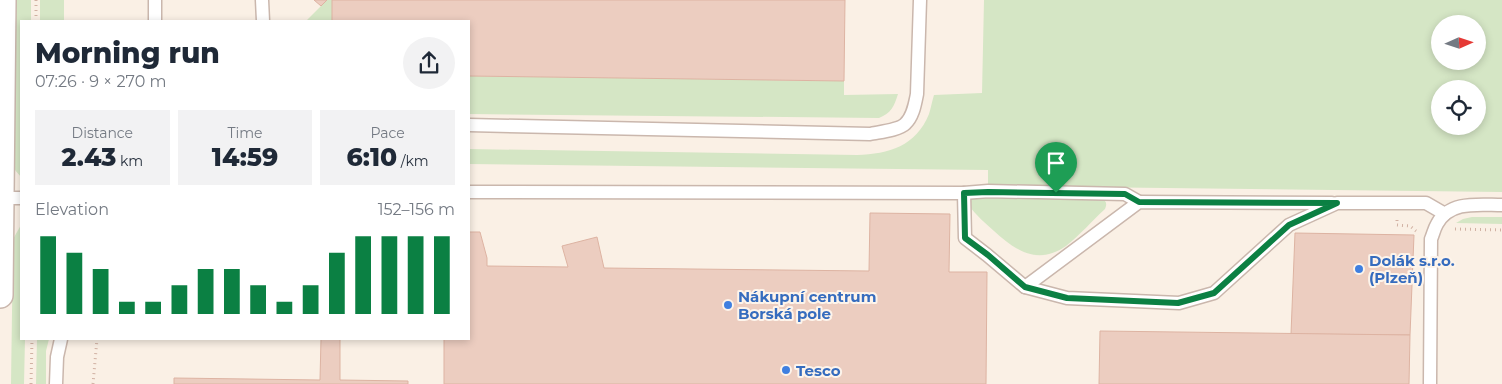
<!DOCTYPE html>
<html lang="en">
<head>
<meta charset="utf-8">
<style>
	body { margin:0; font-family:Montserrat,sans-serif; background:#f2f2f3; color:#1f2937; height:100vh; display:flex; flex-direction:column; font-size:19px; white-space:nowrap }
	* { box-sizing:border-box; margin:0 }
	p { font-size:16px; color:#747a83 }
	.icon { flex:none; width:28px; height:28px; fill:none; stroke:currentColor; stroke-width:2; stroke-linecap:round; stroke-linejoin:round }
	.map { position:relative; flex:1; overflow:hidden }
	.details { position:absolute; left:20px; top:20px; width:450px; height:320px; display:flex; flex-direction:column; background:#fff; border-radius:0px; box-shadow:0 2px 8px #0003 }
	.details>* { flex:none }
	.needle { width:32px; rotate:87deg }
	.tools { position:absolute; left:1431px; top:15px; display:grid; gap:10px }
	.tools a { display:grid; place-items:center; width:55px; height:55px; border-radius:50%; background:#fff; box-shadow:0 2px 8px #0003; font-size:25px }
	.pin { position:absolute; display:grid; place-items:center; width:42px; height:42px; color:#fff; margin:-51px -21px; border-radius:50% 50% 50% 0; rotate:-45deg; box-shadow:0 0 5px #0007 }
	.pin .icon { rotate:45deg }
	.round { display:grid; place-items:center; flex:none; width:52px; height:52px; border-radius:26px; background:#f2f2f3 }
	.overview { display:flex; align-items:center; justify-content:space-between; height:85px; padding:0 15px }
	h1 { font-size:28px; font-weight:800; line-height:38px }
	.metrics { display:grid; grid-template-columns:repeat(3,1fr); gap:8px; height:85px; padding:5px 15px }
	.metrics div { display:grid; align-content:center; border-radius:0px; background:#f2f2f3; text-align:center }
	.metrics b { font-size:25px; font-weight:800 }
	.metrics small { font-size:14px; font-weight:400 }
	.metrics p { font-size:14px }
	.chart { height:140px; padding:10px 15px }
	.chart p { display:flex; justify-content:space-between }
	.chart svg { width:100%; height:90px; margin-top:5px; stroke:#0b8043; stroke-width:6 }
	.map>svg:first-child { display:block }
	.green { fill:#d5e6c5; fill-rule:evenodd }
	.building { fill:#eccdc0; stroke:#ddb3a2 }
	.lines { fill:none; stroke-linecap:round; stroke-linejoin:round }
	.lane-casing { stroke:#cab7ad; stroke-width:15 }
	.street-casing { stroke:#cab7ad; stroke-width:28 }
	.path { stroke:#d1b1a3; stroke-width:3; stroke-dasharray:1 4; stroke-linecap:butt }
	.lane { stroke:#fff; stroke-width:12 }
	.street { stroke:#fff; stroke-width:25 }
	.route-casing { stroke:#fff; stroke-width:10 }
	.route { stroke:#0b8043; stroke-width:6 }
	.shop-dot { fill:#3f7fe0; stroke:#fdf4eb; stroke-width:2 }
	.labels { text-anchor:middle; dominant-baseline:central; stroke-width:4; stroke-linejoin:round; paint-order:stroke }
	.shop-label { font-size:15px; font-weight:bold; fill:#366cbe; stroke:#fdf4eb; text-anchor:start }
</style>
</head>
<body>
<div class="map">
<svg width="1502" height="384" viewBox="0 0 1502 384">
	<rect width="100%" height="100%" fill="#faf0e5"/>
	<g class="green">
		<path d="M16 0H31V21H21V177L15 170 14 163Z"/>
		<rect x="40" y="0" width="24" height="21"/>
		<path d="M327 0H332V21H306Z"/>
		<path d="M984 0H1502V192L988 186V170L469 164V149L857 155C889 154 916 146 929 114 931 108 932 101 934 95L982 93ZM1440 24H1478V61H1440ZM1440 89H1478V126H1440Z"/>
		<path d="M469 76 844 81V95L898 94C894 107 891 113 879 118L469 114Z"/>
		<path d="M975 197 1101 198C1107 201 1107 204 1105 209 1092 221 1080 235 1066 246 1037 266 1015 250 994 231 985 223 976 215 969 206L970 198Z"/>
		<path d="M1472 217H1502V224L1456 223 1463 219Z"/>
		<path d="M21 225V339H25L24 384H11L13 239Z"/>
		<path d="M37 339H49L46 351V384H36Z"/>
	</g>
	<g class="building">
		<path d="M314 0H327L321 6Z"/>
		<path d="M332 0H845L844 81 469 76V21H332Z"/>
		<path d="M870 213 950 214 949 272H987L986 384H444V339H469V232H480L487 258V266L568 267 562 246 597 237 604 268 869 271Z"/>
		<path d="M1295 233 1414 235 1410 335 1291 334Z"/>
		<path d="M1100 331 1410 335 1409 384H1099Z"/>
		<path d="M321 339H340V380L408 381V384H174V378L320 380Z"/>
	</g>
	<g class="lines">
		<g class="lane-casing">
			<g id="lane">
				<path d="M262 0 263 21"/>
				<path d="M155 21V0"/>
				<path d="M469 125 870 134C879 132 899 130 905 124 913 117 915 104 917 94L920 0"/>
				<path d="M469 192 964 193 965 238 987 255 1025 287 1067 298 1179 303 1214 293 1289 225 1337 203H1426L1445 214"/>
				<path d="M964 193 988 191 1125 194 1139 202"/>
				<path d="M1 198H21"/>
				<path d="M1025 287 1139 202 1332 203"/>
				<path d="M56 384 57 357 61 339"/>
				<path d="M1430 384 1431 239C1433 235 1434 229 1437 224 1450 200 1479 205 1502 205"/>
			</g>
		</g>
		<g class="street-casing">
			<path id="street" d="M0 295 3 0"/>
		</g>
		<g class="path">
			<path d="M36 21V0"/>
			<path d="M1397 220V225L1410 226 1416 231"/>
			<path d="M1455 229 1502 230"/>
			<path d="M31 384 32 339"/>
			<path d="M93 384 97 339"/>
		</g>
		<use href="#lane" class="lane"/>
		<use href="#street" class="street"/>
	</g>
	<g class="lines">
		<g class="route-casing">
			<path id="route" d="M988 192 1125 194 1139 202 1337 203 1289 225 1214 293 1178 303 1067 298 1025 287 988 255 965 238 964 193Z"/>
		</g>
		<use href="#route" class="route"/>
	</g>
	<g class="shop-dot">
		<circle cx="1359" cy="269" r="5"/>
		<circle cx="728" cy="305" r="5"/>
		<circle cx="786" cy="370" r="5"/>
	</g>
	<g class="labels">
		<g class="shop-label">
			<text x="1369" y="260">Dolák s.r.o.<tspan x="1369" dy="17">(Plzeň)</tspan></text>
			<text x="738" y="296">Nákupní centrum<tspan x="738" dy="17">Borská pole</tspan></text>
			<text x="796" y="370">Tesco</text>
		</g>
	</g>
</svg>
<div class="tools">
<a><svg class="needle" viewBox="-14 -14 28 28"><path d="M0-13l5 13h-10z" fill="#e53935"/><path d="M0 13l5-13h-10z" fill="#747a83"/></svg></a>
<a><svg class="icon" aria-label="locate" viewBox="0 0 24 24"><circle cx="12" cy="12" r="6"/><path d="M12 2v4M12 18v4M2 12h4M18 12h4"/></svg></a>
</div>
<div class="pin" style="left:1056px;top:193px;background:#1e9e55"><svg class="icon" aria-label="arrive" viewBox="0 0 24 24"><path d="M6 21V4h12l-3 4 3 4H6"/></svg></div>
<section class="details">
<div class="overview"><div><h1>Morning run</h1><p>07:26 · 9 × 270 m</p></div><a class="round"><svg class="icon" aria-label="share" viewBox="0 0 24 24"><path d="M12 15V3M7 8l5-5 5 5M5 13v7h14v-7"/></svg></a></div>
<div class="metrics">
<div><p>Distance</p><b>2.43<small> km</small></b></div>
<div><p>Time</p><b>14:59</b></div>
<div><p>Pace</p><b>6:10<small> /km</small></b></div>
</div>
<div class="chart"><p><span>Elevation</span>152–156 m</p>
<svg viewBox="0 0 160 44" preserveAspectRatio="none"><path d="M5 44V6M15 44V14M25 44V22M35 44V38M45 44V38M55 44V30M65 44V22M75 44V22M85 44V30M95 44V38M105 44V30M115 44V14M125 44V6M135 44V6M145 44V6M155 44V6"/></svg>
</div>
</section>
</div>
</body>
</html>
